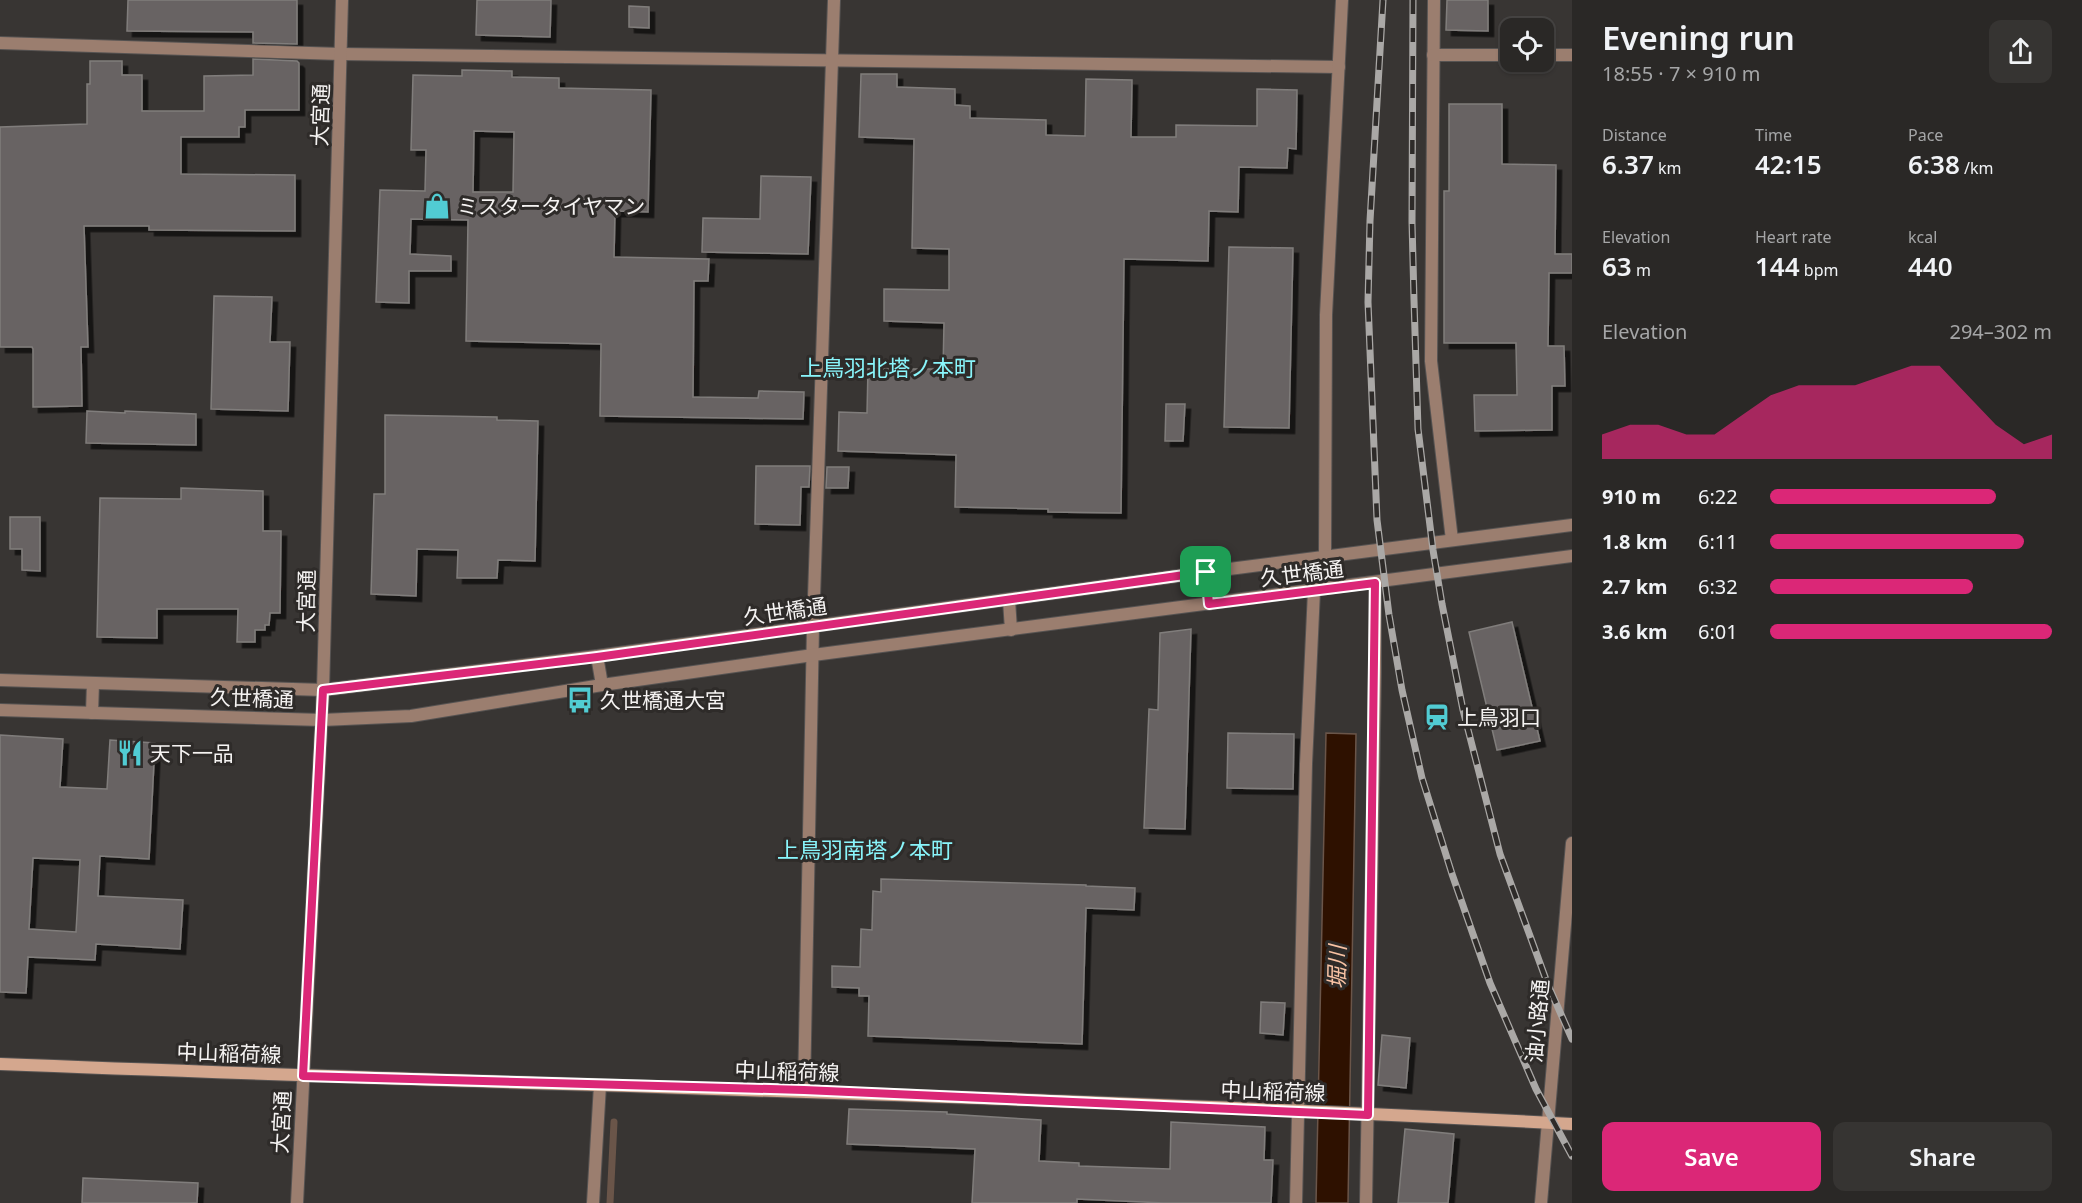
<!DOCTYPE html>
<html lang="en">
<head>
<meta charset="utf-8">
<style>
	body { margin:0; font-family:"Noto Sans","Noto Sans JP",sans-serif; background:#363432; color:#f1f3f6; height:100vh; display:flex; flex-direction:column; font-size:22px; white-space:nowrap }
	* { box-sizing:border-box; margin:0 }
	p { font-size:20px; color:#a5a6a7 }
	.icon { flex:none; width:33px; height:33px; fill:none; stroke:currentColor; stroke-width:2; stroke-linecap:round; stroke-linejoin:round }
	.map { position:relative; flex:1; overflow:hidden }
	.panel { display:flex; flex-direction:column; background:#2a2826; width:510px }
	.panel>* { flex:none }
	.controls { position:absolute; left:1500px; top:18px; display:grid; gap:12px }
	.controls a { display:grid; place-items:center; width:54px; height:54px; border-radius:12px; background:#2a2826; box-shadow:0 2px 4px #0004,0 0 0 2px #464443; font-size:30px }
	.pin { position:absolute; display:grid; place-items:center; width:51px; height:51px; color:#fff; margin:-26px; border-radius:12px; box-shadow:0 3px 9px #0006 }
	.round { display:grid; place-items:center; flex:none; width:63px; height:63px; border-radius:12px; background:#363432 }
	.head { display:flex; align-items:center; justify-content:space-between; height:102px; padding:0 30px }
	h1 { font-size:33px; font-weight:600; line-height:45px }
	.figures { display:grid; grid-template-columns:repeat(3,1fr); gap:9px; height:102px; padding:6px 30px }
	.figures div { display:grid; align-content:center }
	.figures b { font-size:26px; font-weight:600 }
	.figures small { font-size:16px; font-weight:400 }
	.figures p { font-size:16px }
	.chart { height:168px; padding:12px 30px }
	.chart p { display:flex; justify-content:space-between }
	.chart svg { width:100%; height:108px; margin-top:6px; fill:#db2777; opacity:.7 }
	.primary-button { display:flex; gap:12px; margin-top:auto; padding:12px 30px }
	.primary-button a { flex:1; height:69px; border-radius:12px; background:#db2777; color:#fff; font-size:24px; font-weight:600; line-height:69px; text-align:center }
	.primary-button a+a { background:#363432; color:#f1f3f6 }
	ul { padding:0 30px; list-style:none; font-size:20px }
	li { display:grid; grid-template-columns:96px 72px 1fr; align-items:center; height:45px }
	li i { height:15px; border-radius:8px; background:#db2777 }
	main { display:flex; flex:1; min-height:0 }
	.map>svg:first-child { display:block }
	.water { fill:#2e1100; stroke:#6a5549; stroke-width:1.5 }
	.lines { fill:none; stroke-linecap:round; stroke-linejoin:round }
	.stream { stroke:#6a5549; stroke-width:7 }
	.building { fill:#686463; stroke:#807d7b; stroke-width:1.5; fill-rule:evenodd; filter:url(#shadow) }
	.minor-casing { stroke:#565352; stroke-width:14 }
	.tertiary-casing { stroke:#565352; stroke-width:14 }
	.secondary-casing { stroke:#565352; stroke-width:14 }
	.minor { stroke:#9b7e6f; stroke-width:12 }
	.tertiary { stroke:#9b7e6f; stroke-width:12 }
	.secondary { stroke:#d4a78e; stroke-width:12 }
	.rail-casing { stroke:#aaa8a6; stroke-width:7 }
	.rail { stroke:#2e2b29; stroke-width:4.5; stroke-dasharray:14; stroke-linecap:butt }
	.route-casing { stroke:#fff; stroke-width:12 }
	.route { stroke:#db2777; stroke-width:8 }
	.labels { text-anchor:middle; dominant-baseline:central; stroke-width:6; stroke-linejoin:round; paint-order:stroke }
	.street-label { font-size:21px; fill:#f5f3f2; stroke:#2e2b29 }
	.poi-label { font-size:21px; fill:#f5f3f2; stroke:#2e2b29; text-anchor:start }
	.neighbourhood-label { font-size:22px; fill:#89f5fb; stroke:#2e2b29 }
	.water-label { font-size:22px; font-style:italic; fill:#f8c2a3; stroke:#2e2b29 }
</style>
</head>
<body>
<main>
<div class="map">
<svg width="1572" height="1203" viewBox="0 0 1572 1203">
	<defs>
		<filter id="shadow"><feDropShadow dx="5.5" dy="5.5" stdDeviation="0" flood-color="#0009"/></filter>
	</defs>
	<rect width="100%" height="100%" fill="#383533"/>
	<path class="water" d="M1326 733 1356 734 1348 1203H1316Z"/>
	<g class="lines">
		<path class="stream" d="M610 1203 614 1122"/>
	</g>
	<g class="building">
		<path d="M128 0H297V44L253 43V32L127 31Z"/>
		<path d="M477 0H551L550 37 476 35Z"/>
		<path d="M1447 0H1488V31L1446 30Z"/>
		<path d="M629 6 649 7V28L629 27Z"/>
		<path d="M253 59 297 61 299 63V110H245V127H239V137H181V174L295 175V231L149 230V226H84L88 347H81L82 406 33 407V349L32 347H0V127L87 124V84H90V61H122V75H142V111H204V76L253 75Z"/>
		<path d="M462 70 512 71V77L559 78V88L651 90 648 212 615 211 614 257 709 259 708 281H694L693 397 758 398 759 391 804 392 803 419 600 416 601 344 466 341 468 220 411 219 410 254 451 256V271H409V303L376 302 380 190 425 191 426 150H411L413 75 462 76ZM474 131 514 132 513 192H473Z"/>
		<path d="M861 74H897V87L955 89V105L970 106V118L1046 120V135L1085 136 1086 79 1132 80 1131 137H1176V125L1257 126V89L1297 90 1296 149 1288 148 1287 168 1239 167 1238 212 1209 211 1208 261 1124 259 1121 513 1048 512V509L955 507 956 455 838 451 839 412 867 413 868 369H943L944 323 884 321V289L949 290V249L912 248 914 139 859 137Z"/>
		<path d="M1449 104H1502V164L1556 165 1555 254H1572V273H1549L1548 346H1564L1565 386H1552V430L1475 431 1474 395H1517L1516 343H1444V191H1449Z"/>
		<path d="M761 176 811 177 808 254 702 252 703 218 760 219Z"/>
		<path d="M1229 247 1293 248 1289 428 1224 427Z"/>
		<path d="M214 296 272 297 270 342H290L288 411 211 409Z"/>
		<path d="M1166 404H1185L1183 441H1165Z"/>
		<path d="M87 411 125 413V411L196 414V445L86 443Z"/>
		<path d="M385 415 497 417V420L538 421 535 561 498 560 497 578H457L458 550 417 549 416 596 371 594 374 494H385Z"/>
		<path d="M756 466H810L809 487H801L800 525 755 524Z"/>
		<path d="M827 467H849L848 488H826Z"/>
		<path d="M181 488 263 491V531H281L280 613H270L269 625H265V630H255V642H237L238 609H157V638L97 637 100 498 181 499Z"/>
		<path d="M10 517H40V571L22 570V549H10Z"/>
		<path d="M1512 622 1540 741 1497 750 1469 632Z"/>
		<path d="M1191 629 1185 829 1144 828 1149 709 1158 710 1160 633Z"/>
		<path d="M1228 733 1294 734 1293 789 1227 788Z"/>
		<path d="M0 735 63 739 60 787 107 789 110 740 155 743 149 859 100 856 98 896 183 900 180 949 96 944 95 960 28 957 26 993 0 992ZM33 858 80 860 76 932 29 929Z"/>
		<path d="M881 879 1086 885V886L1135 888 1134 910 1086 908 1082 1044 868 1036 869 996H859V988L832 987V966L860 967 861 929 872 930 873 891 881 892Z"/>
		<path d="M1261 1002 1285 1003 1283 1035 1260 1033Z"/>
		<path d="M1382 1035 1410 1038 1406 1088 1378 1085Z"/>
		<path d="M849 1109 947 1112V1114L1041 1120 1039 1161 1079 1163V1166L1170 1169 1171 1122 1265 1127 1264 1160H1273L1271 1203H1164L1077 1199V1203H972L975 1149 847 1144Z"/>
		<path d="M1405 1129 1454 1134 1448 1203H1398Z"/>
		<path d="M83 1178 198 1183 197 1203H82Z"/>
	</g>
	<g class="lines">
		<g class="minor-casing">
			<g id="minor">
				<path d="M1434 0 1431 361 1452 540"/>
				<path d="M0 43 341 54 1339 67"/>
				<path d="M1433 55H1510"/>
				<path d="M1544 55H1572"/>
				<path d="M1206 572 1209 604"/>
				<path d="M1009 600 1011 630"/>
				<path d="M597 656 602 685"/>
				<path d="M92 713 93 683"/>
				<path d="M804 1091 813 627 834 0"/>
				<path d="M1366 1203 1375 672V583"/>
			</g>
		</g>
		<g class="tertiary-casing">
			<g id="tertiary">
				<path d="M1325 557 1326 315 1342 0"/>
				<path d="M0 680 323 690 597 656 1206 572 1572 525"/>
				<path d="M0 710 322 720 411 716 602 685 813 655 1572 556"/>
				<path d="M297 1203 323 690 342 0"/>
				<path d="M593 1203 600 1085"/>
				<path d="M1296 1203 1306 764 1314 591"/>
				<path d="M1541 1203 1572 843"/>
			</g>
		</g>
		<g class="secondary-casing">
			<path id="secondary" d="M0 1064C524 1085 1048 1096 1572 1124"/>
		</g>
		<use href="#minor" class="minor"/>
		<use href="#tertiary" class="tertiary"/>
		<use href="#secondary" class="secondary"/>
		<g class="rail-casing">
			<g id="rail">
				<path d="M1383 0 1370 221 1368 302 1377 520 1389 615 1402 690 1422 778 1452 874 1490 983 1536 1089 1572 1156"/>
				<path d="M1413 0 1412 222 1414 300 1418 429 1433 550 1442 604 1463 710 1500 854 1548 985 1572 1039"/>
			</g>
		</g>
		<use href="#rail" class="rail"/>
	</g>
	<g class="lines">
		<g class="route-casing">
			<path id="route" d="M1206 572 1209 604 1375 583 1368 1115 804 1090 303 1076 323 690 597 657Z"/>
		</g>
		<use href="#route" class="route"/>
	</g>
	<defs>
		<g id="shop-bare" transform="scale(2.07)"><path d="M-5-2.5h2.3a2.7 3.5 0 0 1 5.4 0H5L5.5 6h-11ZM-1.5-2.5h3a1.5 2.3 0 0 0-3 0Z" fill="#51ccd3" stroke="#2e2b29" stroke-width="2.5" paint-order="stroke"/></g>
		<g id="bus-bare" transform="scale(2.07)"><path d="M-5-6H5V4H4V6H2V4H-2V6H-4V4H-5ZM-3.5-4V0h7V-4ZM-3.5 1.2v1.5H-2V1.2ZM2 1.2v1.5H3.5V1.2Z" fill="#51ccd3" stroke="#2e2b29" stroke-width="2.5" paint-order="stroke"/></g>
		<g id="station-bare" transform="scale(2.07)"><path d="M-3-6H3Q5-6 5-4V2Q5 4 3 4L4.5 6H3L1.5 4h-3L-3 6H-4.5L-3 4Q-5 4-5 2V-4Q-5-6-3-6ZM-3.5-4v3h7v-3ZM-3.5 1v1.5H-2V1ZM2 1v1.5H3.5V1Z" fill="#51ccd3" stroke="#2e2b29" stroke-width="2.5" paint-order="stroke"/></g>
		<g id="restaurant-bare" transform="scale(2.07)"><path d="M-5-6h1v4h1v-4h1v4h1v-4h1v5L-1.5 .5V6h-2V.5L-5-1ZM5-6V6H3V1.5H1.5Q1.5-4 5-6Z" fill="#51ccd3" stroke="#2e2b29" stroke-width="2.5" paint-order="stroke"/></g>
	</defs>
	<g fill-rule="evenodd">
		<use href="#shop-bare" x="437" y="206"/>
		<use href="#bus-bare" x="580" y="700"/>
		<use href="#station-bare" x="1437" y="717"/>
		<use href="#restaurant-bare" x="130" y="753"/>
	</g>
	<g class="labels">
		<g class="street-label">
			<text transform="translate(320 115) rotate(-88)">大宮通</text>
			<text transform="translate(1302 573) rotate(-7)">久世橋通</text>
			<text transform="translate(306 601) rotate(-89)">大宮通</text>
			<text transform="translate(785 611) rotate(-8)">久世橋通</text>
			<text transform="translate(252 698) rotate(2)">久世橋通</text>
			<text transform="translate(1537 1021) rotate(-85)">油小路通</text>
			<text transform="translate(229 1053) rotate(2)">中山稲荷線</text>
			<text transform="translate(787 1071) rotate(2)">中山稲荷線</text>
			<text transform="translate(1273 1091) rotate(2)">中山稲荷線</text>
			<text transform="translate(281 1122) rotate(-87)">大宮通</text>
		</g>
		<g class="poi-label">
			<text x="457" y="206">ミスタータイヤマン</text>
			<text x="600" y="700">久世橋通大宮</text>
			<text x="1457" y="717">上鳥羽口</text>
			<text x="150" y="753">天下一品</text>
		</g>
		<g class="neighbourhood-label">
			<text x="888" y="367">上鳥羽北塔ノ本町</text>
			<text x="865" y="849">上鳥羽南塔ノ本町</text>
		</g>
		<g class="water-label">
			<text transform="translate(1336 967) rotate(-89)">堀川</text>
		</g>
	</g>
</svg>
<div class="controls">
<a><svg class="icon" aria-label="locate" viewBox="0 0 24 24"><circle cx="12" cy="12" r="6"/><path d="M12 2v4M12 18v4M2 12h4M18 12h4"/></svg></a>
</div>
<div class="pin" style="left:1206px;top:572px;background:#1e9e55"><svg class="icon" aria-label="arrive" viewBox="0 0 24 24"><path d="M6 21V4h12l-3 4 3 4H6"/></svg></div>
</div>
<section class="panel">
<div class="head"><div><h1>Evening run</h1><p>18:55 · 7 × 910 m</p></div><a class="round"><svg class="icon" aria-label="share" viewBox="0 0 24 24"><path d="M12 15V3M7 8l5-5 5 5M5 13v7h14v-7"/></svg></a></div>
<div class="figures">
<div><p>Distance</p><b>6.37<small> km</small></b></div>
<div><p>Time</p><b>42:15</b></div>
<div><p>Pace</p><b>6:38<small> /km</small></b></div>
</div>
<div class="figures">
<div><p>Elevation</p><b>63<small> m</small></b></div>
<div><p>Heart rate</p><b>144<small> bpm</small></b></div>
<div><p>kcal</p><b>440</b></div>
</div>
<div class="chart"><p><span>Elevation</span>294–302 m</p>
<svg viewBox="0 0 160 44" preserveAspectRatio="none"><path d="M0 44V34L10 30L20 30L30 34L40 34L50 26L60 18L70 14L80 14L90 14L100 10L110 6L120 6L130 18L140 30L150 38L160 34V44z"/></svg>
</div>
<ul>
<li><b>910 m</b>6:22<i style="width:80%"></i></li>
<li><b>1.8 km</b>6:11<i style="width:90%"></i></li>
<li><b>2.7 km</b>6:32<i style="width:72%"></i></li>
<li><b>3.6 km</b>6:01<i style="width:100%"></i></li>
</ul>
<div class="primary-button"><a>Save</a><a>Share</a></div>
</section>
</main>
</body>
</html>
